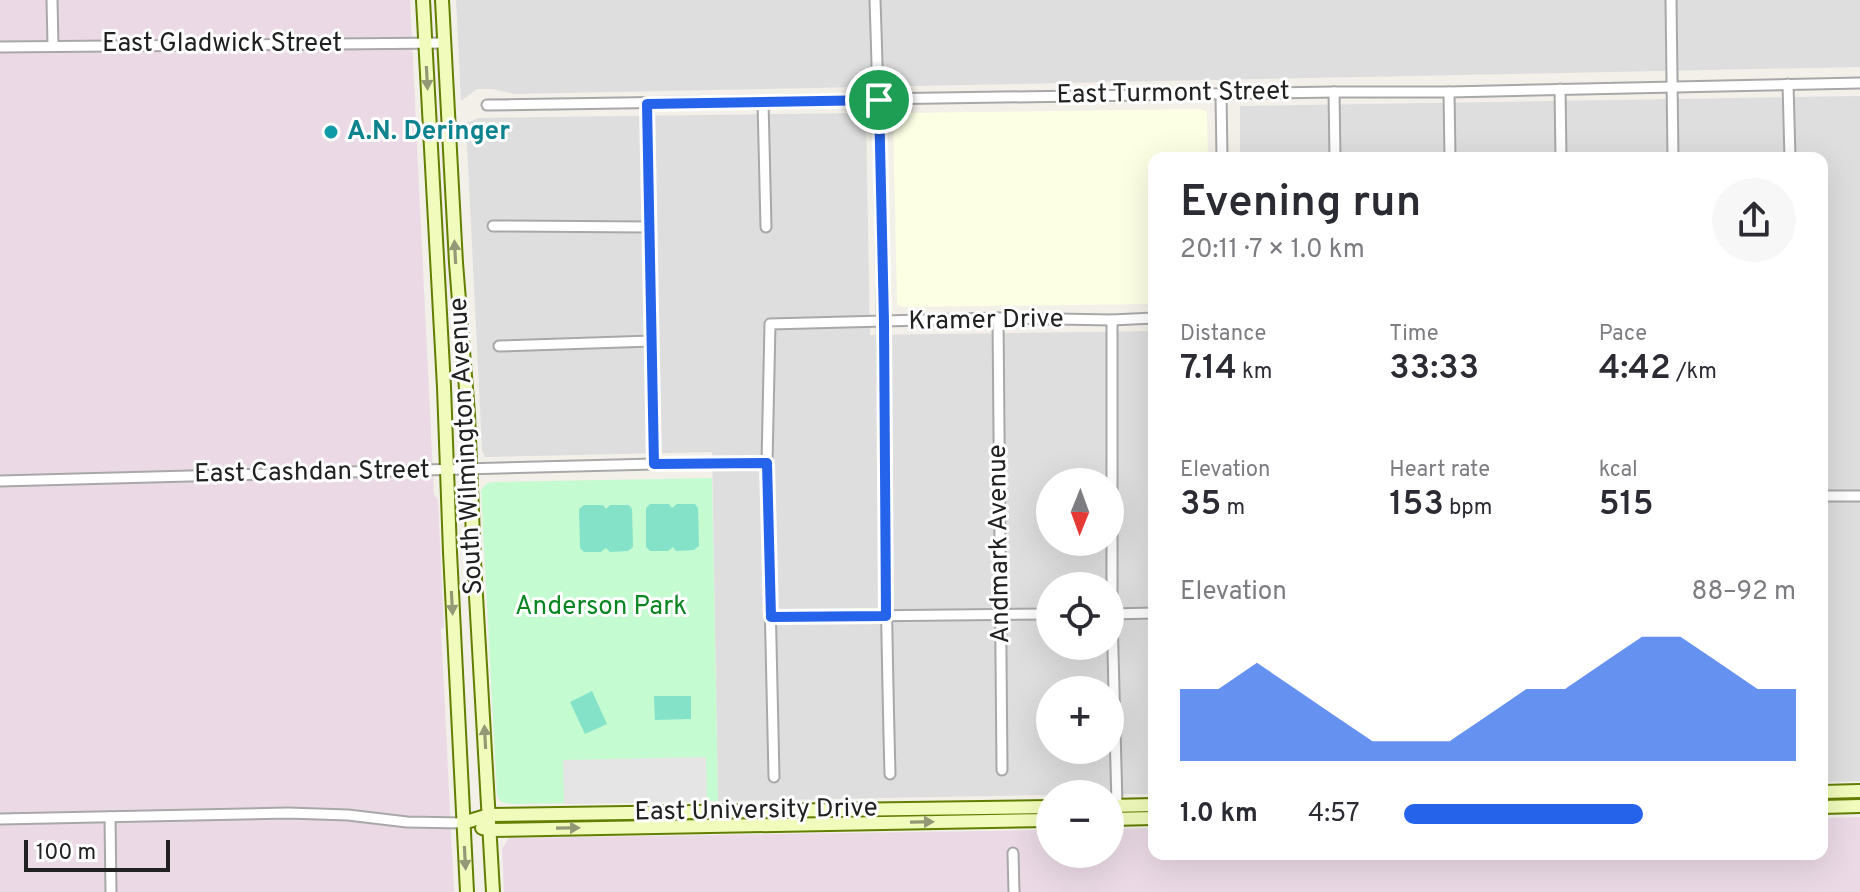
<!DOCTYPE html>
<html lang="en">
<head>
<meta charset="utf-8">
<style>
	body { margin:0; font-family:Overpass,sans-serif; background:#f7f7f7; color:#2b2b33; height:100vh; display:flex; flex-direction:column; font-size:30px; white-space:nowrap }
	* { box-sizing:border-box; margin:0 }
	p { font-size:26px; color:#7c7c81 }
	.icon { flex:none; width:44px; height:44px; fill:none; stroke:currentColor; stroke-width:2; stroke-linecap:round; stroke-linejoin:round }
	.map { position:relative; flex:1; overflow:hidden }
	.side { position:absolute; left:1148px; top:152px; width:680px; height:708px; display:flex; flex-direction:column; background:#fff; border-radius:16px; box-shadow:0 8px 32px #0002 }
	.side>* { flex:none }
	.needle { width:52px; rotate:181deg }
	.controls { position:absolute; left:1036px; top:468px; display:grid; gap:16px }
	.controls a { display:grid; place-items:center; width:88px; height:88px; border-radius:50%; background:#fff; box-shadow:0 8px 32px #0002; font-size:40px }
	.scale { position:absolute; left:24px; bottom:20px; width:146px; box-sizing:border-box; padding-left:8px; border:4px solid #212121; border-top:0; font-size:22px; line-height:28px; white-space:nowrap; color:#212121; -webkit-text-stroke:6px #fff; paint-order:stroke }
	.pin { position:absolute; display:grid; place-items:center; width:68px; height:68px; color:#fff; margin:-34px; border:4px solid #fff; border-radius:50%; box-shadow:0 2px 8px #0007 }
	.round { display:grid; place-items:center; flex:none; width:84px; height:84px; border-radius:42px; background:#f7f7f7 }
	.head { display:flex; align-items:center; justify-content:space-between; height:136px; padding:0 32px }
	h1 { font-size:44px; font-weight:600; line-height:60px }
	.figures { display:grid; grid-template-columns:repeat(3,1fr); gap:12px; height:136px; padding:8px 32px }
	.figures div { display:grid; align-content:center }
	.figures b { font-size:34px; font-weight:600 }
	.figures small { font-size:22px; font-weight:400 }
	.figures p { font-size:22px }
	.chart { height:224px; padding:16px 32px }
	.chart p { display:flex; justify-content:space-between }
	.chart svg { width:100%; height:144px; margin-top:8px; fill:#2563eb; opacity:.7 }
	ul { padding:0 32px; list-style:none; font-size:26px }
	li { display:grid; grid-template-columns:128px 96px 1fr; align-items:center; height:60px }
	li i { height:20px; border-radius:10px; background:#2563eb }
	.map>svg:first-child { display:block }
	.residential { fill:#dfdede; fill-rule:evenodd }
	.industrial { fill:#ebdae6 }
	.education { fill:#fcffe4 }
	.park { fill:#c5fbd0 }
	.pitch { fill:#84e2c9 }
	.parking { fill:#e5e5e5 }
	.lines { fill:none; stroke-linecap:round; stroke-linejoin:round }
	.street-casing { stroke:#a8a8a8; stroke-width:13 }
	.secondary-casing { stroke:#637f02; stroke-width:16 }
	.street { stroke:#fff; stroke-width:9 }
	.secondary { stroke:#f1fcbc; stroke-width:12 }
	.oneway { fill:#939976 }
	.route-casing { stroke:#fff; stroke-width:16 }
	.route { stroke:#2563eb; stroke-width:10 }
	.culture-dot { fill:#0f9aa8; stroke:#fff; stroke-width:3 }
	.labels { text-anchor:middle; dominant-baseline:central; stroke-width:6; stroke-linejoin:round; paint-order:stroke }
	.street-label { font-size:26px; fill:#212121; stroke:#fff }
	.culture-label { font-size:26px; font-weight:bold; fill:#0d838f; stroke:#fff; text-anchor:start }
	.park-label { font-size:26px; fill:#098622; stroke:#fff }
</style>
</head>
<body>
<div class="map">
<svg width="1860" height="892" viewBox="0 0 1860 892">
	<rect width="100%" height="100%" fill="#f2f0e8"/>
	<g class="residential">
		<path d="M456 0H1860V67L515 94 492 89H477L461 101Z"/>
		<path d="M1860 96V781L1822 782V158H1240V106Z"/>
		<path d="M860 113 866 120 870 335 1154 331V794H1050V795L718 801 712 452 485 457 482 450 466 123 479 118ZM1050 482H1110V542H1050ZM1050 586H1110V646H1050ZM1050 690H1110V750H1050Z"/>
	</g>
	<g class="industrial">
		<path d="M0 0H410L434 495 438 500 444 628 441 629 454 892H0Z"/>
		<path d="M1860 817V892H504L502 849 509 838 1050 830V854H1110V829L1154 828V854H1822V818Z"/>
	</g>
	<path class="education" d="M1201 109 1207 112 1208 158H1154V304L902 307 897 304 893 118 898 113Z"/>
	<path class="park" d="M712 478 718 801 512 804 501 802 497 795 481 490 488 483 494 482Z"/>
	<g class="pitch">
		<path d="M650 504H669L672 508 677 504H695L698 508 699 546 694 550 676 551 673 547 668 551H650L646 547V508Z"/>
		<path d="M584 505H603L606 509 610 505H629L632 509 633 547 628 551 610 552 606 548 601 552H584L580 548 579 509Z"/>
		<path d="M592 691 607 724 585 734 570 702Z"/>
		<path d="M654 696H691V719L655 720Z"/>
	</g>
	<path class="parking" d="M706 757 707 801 564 804 563 760Z"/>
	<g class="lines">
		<g class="street-casing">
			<g id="street">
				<path d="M52 0 53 45"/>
				<path d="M875 0C884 258 883 516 890 774"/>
				<path d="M1671 0 1673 158"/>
				<path d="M0 47 444 43"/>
				<path d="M1788 84 1790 158"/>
				<path d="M1560 89 1561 158"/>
				<path d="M1334 92 1335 158"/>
				<path d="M1449 92 1450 158"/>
				<path d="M1221 94 1222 158"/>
				<path d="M763 101 766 227"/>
				<path d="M647 104 654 464"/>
				<path d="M487 105 1334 92H1449L1860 83"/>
				<path d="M493 226 649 227"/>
				<path d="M998 318 1002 770"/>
				<path d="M1112 320V614L1117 805"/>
				<path d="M499 346 652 341"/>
				<path d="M0 481 654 464 767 463"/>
				<path d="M1822 496H1860"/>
				<path d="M1110 614 1154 613"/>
				<path d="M771 617 1050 614"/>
				<path d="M774 777 767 463 770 324 998 318 1112 320 1154 318"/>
				<path d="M110 817 111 892"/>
				<path d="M0 819 288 813 348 815 407 822 463 823"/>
				<path d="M1013 853 1014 892"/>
			</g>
		</g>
		<g class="secondary-casing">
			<g id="secondary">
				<path d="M423 0 444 387 450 552 467 892"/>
				<path d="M442 0 456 263 468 414 474 561 493 892"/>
				<path d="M1822 792 1860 791"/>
				<path d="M1110 806 1154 805"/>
				<path d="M1822 807 1860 806"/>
				<path d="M1110 819 1154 818"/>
				<path d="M463 823 489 815 1050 807"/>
				<path d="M482 828 490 830 1050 820"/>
			</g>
		</g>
		<use href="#street" class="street"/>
		<use href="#secondary" class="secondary"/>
	</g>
	<defs><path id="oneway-solid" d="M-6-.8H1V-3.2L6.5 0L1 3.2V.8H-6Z" transform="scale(2)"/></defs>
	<g class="oneway">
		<use href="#oneway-solid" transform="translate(427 78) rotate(87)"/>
		<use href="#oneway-solid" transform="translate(455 252) rotate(-93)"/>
		<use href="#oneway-solid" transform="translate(452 603) rotate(87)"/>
		<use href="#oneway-solid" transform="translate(485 737) rotate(-93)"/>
		<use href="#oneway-solid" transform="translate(922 822) rotate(-1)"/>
		<use href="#oneway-solid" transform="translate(568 828) rotate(-1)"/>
		<use href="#oneway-solid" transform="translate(465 858) rotate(87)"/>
	</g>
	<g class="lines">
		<g class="route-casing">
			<path id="route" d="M879 100 884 322 886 616 771 617 767 463 654 464 647 104Z"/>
		</g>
		<use href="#route" class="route"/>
	</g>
	<circle class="culture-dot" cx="331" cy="132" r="8"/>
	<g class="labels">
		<g class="street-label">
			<text x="222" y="44">East Gladwick Street</text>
			<text transform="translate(1173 94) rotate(-1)">East Turmont Street</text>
			<text transform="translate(986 321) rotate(-1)">Kramer Drive</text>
			<text transform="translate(467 446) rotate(-93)">South Wilmington Avenue</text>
			<text transform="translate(312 473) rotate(-1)">East Cashdan Street</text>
			<text transform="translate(1000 544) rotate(-91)">Andmark Avenue</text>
			<text transform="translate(756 811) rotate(-1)">East University Drive</text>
		</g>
		<g class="culture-label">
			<text x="347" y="132">A.N. Deringer</text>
		</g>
		<g class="park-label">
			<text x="601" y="607">Anderson Park</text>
		</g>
	</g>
</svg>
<div class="controls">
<a><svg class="needle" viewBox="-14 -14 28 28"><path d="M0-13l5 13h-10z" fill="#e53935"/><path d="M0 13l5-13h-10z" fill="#7c7c81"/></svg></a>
<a><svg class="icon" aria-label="locate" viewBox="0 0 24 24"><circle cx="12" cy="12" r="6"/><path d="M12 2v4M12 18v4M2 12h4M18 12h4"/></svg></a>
<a>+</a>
<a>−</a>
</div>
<div class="scale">100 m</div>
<div class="pin" style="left:879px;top:100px;background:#1e9e55"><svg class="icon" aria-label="arrive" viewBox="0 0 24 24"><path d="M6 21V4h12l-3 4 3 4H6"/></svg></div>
<section class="side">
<div class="head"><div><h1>Evening run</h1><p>20:11 · 7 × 1.0 km</p></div><a class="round"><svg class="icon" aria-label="share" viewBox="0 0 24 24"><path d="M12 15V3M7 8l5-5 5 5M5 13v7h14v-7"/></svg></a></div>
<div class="figures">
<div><p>Distance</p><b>7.14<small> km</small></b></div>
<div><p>Time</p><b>33:33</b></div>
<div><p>Pace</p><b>4:42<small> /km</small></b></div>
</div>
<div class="figures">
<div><p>Elevation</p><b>35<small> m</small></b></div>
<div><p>Heart rate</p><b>153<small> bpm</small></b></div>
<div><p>kcal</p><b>515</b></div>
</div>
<div class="chart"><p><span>Elevation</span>88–92 m</p>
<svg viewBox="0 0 160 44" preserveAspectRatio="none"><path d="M0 44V22L10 22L20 14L30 22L40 30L50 38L60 38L70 38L80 30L90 22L100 22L110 14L120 6L130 6L140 14L150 22L160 22V44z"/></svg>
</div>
<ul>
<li><b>1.0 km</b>4:57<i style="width:61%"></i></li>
</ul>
</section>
</div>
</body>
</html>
